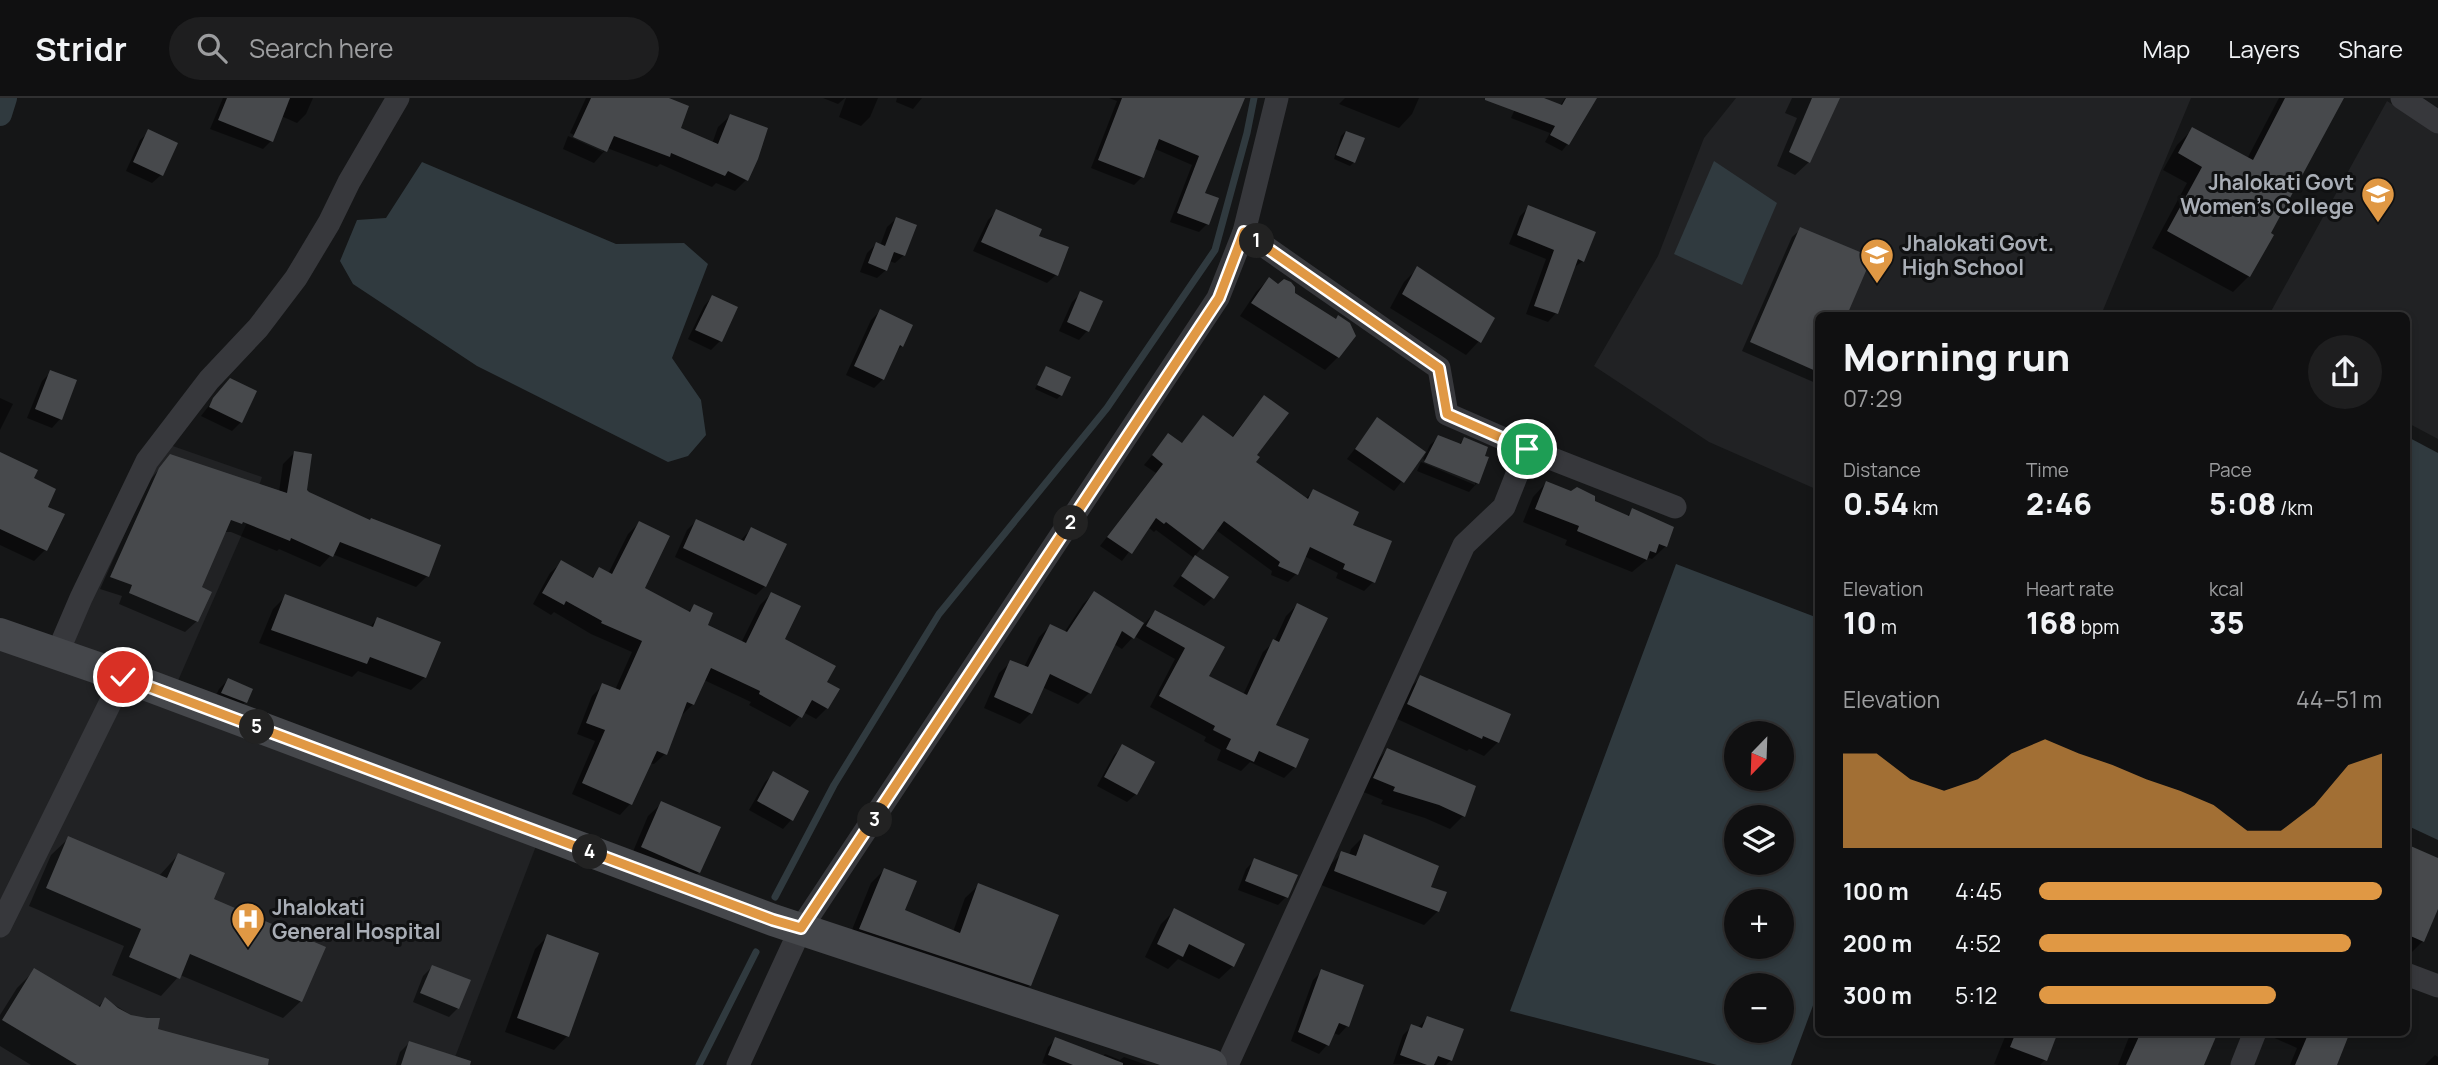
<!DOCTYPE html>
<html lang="en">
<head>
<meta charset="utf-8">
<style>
	body { margin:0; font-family:Manrope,sans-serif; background:#1e1e1f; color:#f1f3f6; height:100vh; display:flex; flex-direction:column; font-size:26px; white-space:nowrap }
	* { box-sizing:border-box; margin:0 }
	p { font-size:23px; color:#9c9d9f }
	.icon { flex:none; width:38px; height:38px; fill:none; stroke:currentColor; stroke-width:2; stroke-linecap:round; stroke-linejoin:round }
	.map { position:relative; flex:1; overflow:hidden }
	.sheet { position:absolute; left:1815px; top:214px; width:595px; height:724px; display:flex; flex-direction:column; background:#101011; border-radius:10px; box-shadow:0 4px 10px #0003,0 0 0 2px #303031 }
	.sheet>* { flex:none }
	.needle { width:46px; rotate:203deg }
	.controls { position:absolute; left:1724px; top:623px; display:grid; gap:14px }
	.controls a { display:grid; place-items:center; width:70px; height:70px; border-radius:50%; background:#101011; box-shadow:0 4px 10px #0003,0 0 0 2px #303031; font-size:35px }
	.pin { position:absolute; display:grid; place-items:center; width:60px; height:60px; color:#fff; margin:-30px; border:4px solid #fff; border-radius:50%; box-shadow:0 2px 7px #0007 }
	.km { position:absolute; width:35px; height:35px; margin:-18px; border-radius:50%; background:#222; color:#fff; font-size:19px; line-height:35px; text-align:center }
	.round { display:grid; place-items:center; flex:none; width:74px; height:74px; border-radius:37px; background:#1e1e1f }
	.head { display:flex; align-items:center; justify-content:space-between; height:119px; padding:0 28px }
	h1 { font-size:38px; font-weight:800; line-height:52px }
	.figures { display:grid; grid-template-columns:repeat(3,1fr); gap:10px; height:119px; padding:7px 28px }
	.figures div { display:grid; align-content:center }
	.figures b { font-size:30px; font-weight:800 }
	.figures small { font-size:19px; font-weight:400 }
	.figures p { font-size:19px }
	.chart { height:196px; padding:14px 28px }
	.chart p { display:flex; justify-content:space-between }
	.chart svg { width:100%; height:126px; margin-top:7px; fill:#e09844; opacity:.7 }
	ul { padding:0 28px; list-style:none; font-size:23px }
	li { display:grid; grid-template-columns:112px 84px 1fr; align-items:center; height:52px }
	li i { height:18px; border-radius:9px; background:#e09844 }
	header { display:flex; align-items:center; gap:42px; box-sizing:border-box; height:98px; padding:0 35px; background:#101011; border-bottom:2px solid #303031 }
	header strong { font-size:33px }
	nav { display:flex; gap:38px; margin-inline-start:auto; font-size:24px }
	.search { width:490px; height:63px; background:#1e1e1f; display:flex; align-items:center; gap:18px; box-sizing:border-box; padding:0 24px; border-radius:38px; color:#9c9d9f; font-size:26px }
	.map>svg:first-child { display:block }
	.built { fill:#212224 }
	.water { fill:#303a3f; fill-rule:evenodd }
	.shadow { fill:#0007 }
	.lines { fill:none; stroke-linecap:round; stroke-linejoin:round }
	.stream { stroke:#303a3f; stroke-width:7 }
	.canal { stroke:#303a3f; stroke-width:24 }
	.building { fill:#47494c }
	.street { stroke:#37383c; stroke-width:23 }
	.secondary { stroke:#45474b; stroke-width:32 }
	.route-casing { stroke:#fff; stroke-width:14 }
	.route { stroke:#e09844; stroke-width:9 }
	.labels { text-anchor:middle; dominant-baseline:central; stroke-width:6; stroke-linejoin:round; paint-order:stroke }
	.poi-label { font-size:21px; font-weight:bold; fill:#a9aeb6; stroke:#101112; text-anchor:start }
</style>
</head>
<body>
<header>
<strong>Stridr</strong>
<div class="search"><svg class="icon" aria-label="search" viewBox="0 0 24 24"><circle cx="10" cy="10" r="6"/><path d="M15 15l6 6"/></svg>Search here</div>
<nav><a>Map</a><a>Layers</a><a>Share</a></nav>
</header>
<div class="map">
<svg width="2438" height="967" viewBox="0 0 2438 967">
	<rect width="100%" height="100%" fill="#151617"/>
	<g class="built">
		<path d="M1736 0H2191L2101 217H1818V392L1709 344 1594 268 1658 158 1704 40Z"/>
		<path d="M2387 3 2438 35V341L2406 324V217H2269Z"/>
		<path d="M164 345 262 379 246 427 177 585 64 549Z"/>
		<path d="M0 536 541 735 452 967H0Z"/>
	</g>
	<g class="water">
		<path d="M1714 63 1777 105 1742 187 1674 156Z"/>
		<path d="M422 64 616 146 684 145 708 166 672 260 701 302 706 337 688 358 668 364 477 268 353 186 340 163 357 122 386 120Z"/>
		<path d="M2406 338 2438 355V742L2406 727Z"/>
		<path d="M1676 466 1818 520V894L1791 967H1717L1510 913ZM1736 635H1782V681H1736ZM1782 719V765H1736V719ZM1736 803H1782V849H1736ZM1736 887H1782V933H1736Z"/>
	</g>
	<g class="shadow">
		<path d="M223 0H313L306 16 297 25 281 18 271 43 263 51 210 31Z"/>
		<path d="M586 0H664L678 31 712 46 718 29 730 18 747 81 735 93 716 85 712 89 660 66 657 69 607 50 594 65 563 51 568 38 603 54V50L570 35Z"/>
		<path d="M823 0H845L838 6Z"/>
		<path d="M846 0H878L870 19 861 28 839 19Z"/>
		<path d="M897 0H922L913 11 896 4Z"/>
		<path d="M1109 0H1243L1203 96 1207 126 1199 134 1170 124 1192 67 1153 50 1142 79 1134 87 1091 70 1117 3Z"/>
		<path d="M1345 0H1419L1412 16 1399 30 1339 6Z"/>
		<path d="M1520 0H1539L1560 8 1565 0H1595L1579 31 1562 53 1545 44 1550 35 1511 20Z"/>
		<path d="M1792 0H1838L1809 64 1795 77 1777 68 1797 20 1785 15Z"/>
		<path d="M2279 0H2330L2249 178 2233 194 2152 150 2187 85 2163 72 2177 47 2193 31 2247 61Z"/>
		<path d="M149 34 161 77 152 85 126 73 140 42Z"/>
		<path d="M1345 34 1363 41 1354 64 1350 68 1334 61 1341 38Z"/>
		<path d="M1529 109 1583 163 1572 171 1556 215 1548 224 1526 216 1546 161 1509 146 1520 118Z"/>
		<path d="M997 113 1037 139 1056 177 1047 185 973 153 988 122Z"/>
		<path d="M896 121 904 157 895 165 889 163 886 172 877 180 860 174 867 155 876 146 880 148 887 129Z"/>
		<path d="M1801 131 1845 217H1818V286L1742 253 1792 139Z"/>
		<path d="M1417 171 1479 243 1466 257 1390 210 1404 184Z"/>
		<path d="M1269 181 1293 196 1338 259 1325 272 1240 218 1256 194Z"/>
		<path d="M1081 195 1087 233 1079 242 1059 233 1072 204Z"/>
		<path d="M712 199 736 210 720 243 711 252 688 241 704 208Z"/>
		<path d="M880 213 902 248 895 254 883 281 874 290 846 277 871 222Z"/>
		<path d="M1046 270 1061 297 1057 301 1035 291Z"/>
		<path d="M51 274 60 321 52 330 27 320 42 283Z"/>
		<path d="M222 291 241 324 232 333 201 318Z"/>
		<path d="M1264 299 1253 364 1305 401 1313 394 1351 428 1390 444 1373 484 1364 493 1336 480 1338 475 1304 458 1296 476 1288 484 1271 477 1272 473 1216 432 1195 458 1212 500 1204 508 1173 488 1194 460 1156 432 1154 434 1148 429 1122 463 1100 448 1156 375 1144 367 1168 338 1181 347 1203 319 1231 340Z"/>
		<path d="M0 300 13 306 0 332Z"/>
		<path d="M1377 322 1418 363 1394 393 1347 361Z"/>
		<path d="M1439 339 1458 347 1464 341 1477 385 1469 394 1417 373 1421 364 1475 387V383L1423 361 1430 347Z"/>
		<path d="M295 354 305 392 427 478 416 489 332 456 320 469 279 451 277 453 231 434H224L200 490 197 523 185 534 119 506 122 498 100 491 148 384 171 358 279 394 283 366Z"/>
		<path d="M0 358 32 381 46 409 62 417 45 452 34 463 0 447Z"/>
		<path d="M1546 385 1626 419 1633 412 1666 448 1652 461 1649 460 1632 474 1565 447 1567 442 1523 424 1533 399Z"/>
		<path d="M696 423 740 443 751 431 765 488 756 497 675 459 687 432Z"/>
		<path d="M639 425 642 491 688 514 694 508 705 528 741 545 760 507 771 496 783 541 825 584 827 610 816 621 803 614 790 629 749 607 751 604 704 582 693 606 682 617 665 656 654 666 649 665 630 706 620 717 572 696 595 643 577 636 592 598 603 587 615 592 632 554 591 536 554 514 551 517 533 506 550 475 561 465 590 481 600 471 608 476 628 436Z"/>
		<path d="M1094 495 1143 527 1155 514 1222 550 1207 579 1243 597 1263 554 1274 544 1286 518 1297 507 1274 628 1295 669 1284 680 1250 664 1241 673 1217 662 1221 652 1204 643 1206 639 1150 609 1175 561 1134 538 1122 551 1114 546 1089 595 1078 606 1042 589 1031 615 1020 626 984 610 999 575 1011 564 1024 569 1039 539 1050 528 1064 535 1083 506Z"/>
		<path d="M286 498 369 530 377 521 425 579 411 592 358 573 352 579 259 545 273 511Z"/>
		<path d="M1421 579 1508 617 1498 644 1484 658 1469 651 1467 653 1395 620 1407 593Z"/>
		<path d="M228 582 245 604 236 613 213 604 219 591Z"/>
		<path d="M1123 648 1136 696 1127 704 1097 688 1114 657Z"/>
		<path d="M1387 652 1463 718 1450 731 1425 720 1381 706 1383 702 1361 693 1374 666Z"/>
		<path d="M773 676 791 722 783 731 749 712 765 684Z"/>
		<path d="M662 705 699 774 685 787 629 763 648 718Z"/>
		<path d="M1364 738 1429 790 1438 813 1424 827 1321 787 1328 769 1342 755 1349 758 1351 751Z"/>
		<path d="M69 740 159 778 178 757 212 802 301 903 283 920 180 877 161 898 112 877 124 848 29 808 51 757Z"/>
		<path d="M2406 748 2438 762V807L2423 843 2411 855 2406 853Z"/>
		<path d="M1255 762 1286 799 1278 807 1238 792 1246 771Z"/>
		<path d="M884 772 902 813 953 834 965 800 979 787 1030 887 1017 901 847 844 871 785Z"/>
		<path d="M1174 813 1233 868 1219 881 1178 861 1168 871 1145 859 1161 826Z"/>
		<path d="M548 838 567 938 554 952 505 934 535 851Z"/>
		<path d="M432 869 458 910 449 919 413 904 423 878Z"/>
		<path d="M35 872 98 909 105 901 155 932 267 967H31L0 948V917L17 890Z"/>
		<path d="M1322 873 1347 928 1339 937 1333 935 1327 947 1319 956 1291 943 1313 882Z"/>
		<path d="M1427 920 1451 962 1446 967 1393 966 1403 937 1412 928 1418 930Z"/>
		<path d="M2007 934H2056L2045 962 2040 967H1998L1994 966Z"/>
		<path d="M2131 934H2216L2203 967H2118Z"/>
		<path d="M2261 934H2348L2335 967H2290L2297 950Z"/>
		<path d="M1055 942 1102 959 1105 956 1120 962 1124 959 1147 967H1048L1042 965 1048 949Z"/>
		<path d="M409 945 434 967H396L400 954Z"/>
		<path d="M2435 957 2438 959V967H2425Z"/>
	</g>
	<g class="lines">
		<g class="stream">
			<path d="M775 799 834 687 939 516 1107 310 1215 152 1247 35 1254 0"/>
			<path d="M699 967 756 854"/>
		</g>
		<path class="canal" d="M0 16 5 0"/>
	</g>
	<g class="building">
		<path d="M227 0H290L273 44 218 22Z"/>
		<path d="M591 0H669L689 8 681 30 718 46 730 16 768 30 758 61 748 83 728 73 725 78 671 55 670 59 614 38 607 54 573 39Z"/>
		<path d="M1122 0H1245L1205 95 1219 100 1209 127 1177 115 1199 58 1159 41 1144 80 1098 62Z"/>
		<path d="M1485 0H1544L1562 7 1566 0H1597L1569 47 1550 37 1555 28 1485 2Z"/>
		<path d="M1812 0H1840L1810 65 1789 54Z"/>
		<path d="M2285 0H2344L2271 135 2274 137 2250 179 2167 133 2202 69 2178 55 2192 29 2253 62Z"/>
		<path d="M148 31 178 45 163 78 133 64Z"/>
		<path d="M1346 33 1365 40 1355 65 1336 57Z"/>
		<path d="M1528 107 1596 134 1584 164 1578 161 1558 216 1534 208 1554 152 1517 137Z"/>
		<path d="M996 111 1042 131 1039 138 1069 149 1058 178 981 144Z"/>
		<path d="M896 119 917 127 905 158 894 154 887 173 868 165 876 144 885 148Z"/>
		<path d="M1800 129 1872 159 1847 217H1818V274L1750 244Z"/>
		<path d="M1417 168 1495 220 1481 245 1402 196Z"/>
		<path d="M1269 179 1278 186 1284 181 1291 184 1295 189V195L1336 221 1338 217 1350 225 1356 238 1339 260 1251 205Z"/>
		<path d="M1080 193 1103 203 1089 234 1067 224Z"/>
		<path d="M712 197 738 209 722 244 695 232Z"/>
		<path d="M880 211 913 227 903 249 900 247 884 282 854 268Z"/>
		<path d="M1046 268 1071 279 1062 298 1037 287Z"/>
		<path d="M50 272 77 282 62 322 35 311Z"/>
		<path d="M230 280 257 293 242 325 209 309 213 300Z"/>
		<path d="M1264 297 1289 315 1257 357 1260 359 1256 364 1308 401 1313 391 1359 414 1353 427 1392 443 1375 485 1343 471 1345 466 1310 449 1298 477 1278 468 1280 464 1224 423 1203 452 1166 424 1164 426 1156 420 1132 456 1107 439 1163 366 1152 357 1168 335 1182 345 1203 317 1233 339Z"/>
		<path d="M1377 319 1426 354 1404 385 1355 351Z"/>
		<path d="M1438 337 1461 346 1464 339 1488 349 1485 358 1489 359 1479 386 1424 364Z"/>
		<path d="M294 353 312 356 307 392 309 394 370 422 371 420 441 447 429 479 340 444 333 459 291 440 290 443 243 424 242 426 231 422 202 489 212 494 198 524 129 495 132 487 110 479 159 370 170 356 287 395Z"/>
		<path d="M0 354 38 372 34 380 56 391 48 409 65 416 47 453 0 431Z"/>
		<path d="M1546 383 1571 393 1577 389 1595 398V403L1629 418 1632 410 1674 429 1667 449 1659 446 1656 455 1650 453 1647 462 1577 433 1579 428 1535 411Z"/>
		<path d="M696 421 744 443 751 429 787 446 766 489 683 450Z"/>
		<path d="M639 423 670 438 645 490 690 514 694 506 713 515 708 527 746 545 771 494 801 508 785 541 836 568 827 584 840 591 828 611 812 602 802 620 759 596 760 593 711 570 694 607 687 604 667 657 657 653 632 707 582 685 605 632 586 625 602 585 620 592 642 543 601 525 602 523 566 503 564 507 542 495 561 462 593 480 599 469 612 476Z"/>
		<path d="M1195 457 1229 479 1214 501 1181 478Z"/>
		<path d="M1094 493 1144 525 1134 541 1122 533 1091 596 1050 576 1032 616 994 599 1010 562 1028 569 1050 526 1067 534Z"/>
		<path d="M285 496 373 529 377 519 441 544 426 580 370 559 367 566 271 532Z"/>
		<path d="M1297 505 1328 520 1276 627 1309 641 1296 670 1259 653 1254 664 1226 651 1231 641 1213 632 1215 628 1159 598 1185 550 1146 528 1155 512 1225 549 1209 578 1247 597 1273 541 1279 544Z"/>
		<path d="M1420 577 1511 616 1499 645 1483 638 1482 641 1407 606Z"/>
		<path d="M228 580 253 591 247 605 221 595Z"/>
		<path d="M1122 646 1155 664 1137 697 1104 679Z"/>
		<path d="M1387 650 1476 688 1465 719 1439 707 1393 693 1395 689 1373 680Z"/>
		<path d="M773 673 809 693 793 723 757 703Z"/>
		<path d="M661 703 721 729 700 775 641 749Z"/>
		<path d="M1364 736 1439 768 1431 789 1447 794 1439 814 1334 773 1341 753 1356 758Z"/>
		<path d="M68 738 167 780 178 755 225 775 214 801 326 849 302 904 190 856 180 881 129 859 141 831 46 790Z"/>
		<path d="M2406 746 2438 760V811L2424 844 2406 836Z"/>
		<path d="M1254 760 1298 777 1288 800 1245 783Z"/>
		<path d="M884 770 917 783 905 812 960 835 978 785 1059 817 1031 888 859 831Z"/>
		<path d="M1174 810 1245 846 1234 869 1189 846 1183 859 1157 846Z"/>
		<path d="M547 836 599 855 569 939 517 920Z"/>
		<path d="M432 867 471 882 459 911 420 895Z"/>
		<path d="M34 870 100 909 105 899 118 910 131 917 147 920H160L158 931 269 961 268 967H77L2 922Z"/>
		<path d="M1321 871 1364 887 1349 929 1339 925 1329 948 1298 934Z"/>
		<path d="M1427 918 1464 931 1452 963 1438 958 1434 967H1427L1400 957 1411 926 1422 930Z"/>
		<path d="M2016 934H2058L2047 963 2010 949Z"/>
		<path d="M2141 934H2218L2204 967H2126Z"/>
		<path d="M2309 934H2350L2337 967H2295Z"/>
		<path d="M1055 939 1123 965V967H1073L1048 957Z"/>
		<path d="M409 943 471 963 470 967H401Z"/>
	</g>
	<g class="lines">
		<g class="street">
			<path d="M2402 0 2438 24"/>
			<path d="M1244 134 1439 270 1447 316 1527 351"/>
			<path d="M57 556 81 500 147 363 209 282 258 230 296 180 329 125 349 84 398 0"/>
			<path d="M0 828 123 579"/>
			<path d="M2406 876 2438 888"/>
			<path d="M738 967 801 830 1218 200 1244 134 1277 0"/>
			<path d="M1227 967 1464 447 1504 409 1527 351 1675 409"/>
			<path d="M2242 967 2255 934"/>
		</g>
		<path class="secondary" d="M0 536 147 587 773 822 1211 967"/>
	</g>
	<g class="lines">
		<g class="route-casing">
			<path id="route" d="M123 579 773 822 801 830 1219 200 1244 134 1439 270 1447 316 1527 351"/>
		</g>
		<use href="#route" class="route"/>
	</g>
	<defs>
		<g id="university-pin" transform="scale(1.75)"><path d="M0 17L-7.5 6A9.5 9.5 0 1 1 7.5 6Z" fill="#e09844" stroke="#101112"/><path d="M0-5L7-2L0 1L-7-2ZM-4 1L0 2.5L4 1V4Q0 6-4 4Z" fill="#fff"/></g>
		<g id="school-pin" transform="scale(1.75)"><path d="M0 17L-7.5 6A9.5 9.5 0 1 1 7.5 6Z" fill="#e09844" stroke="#101112"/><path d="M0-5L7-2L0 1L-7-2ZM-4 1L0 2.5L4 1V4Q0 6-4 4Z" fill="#fff"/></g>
		<g id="hospital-pin" transform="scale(1.75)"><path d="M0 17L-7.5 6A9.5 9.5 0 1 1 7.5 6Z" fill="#e09844" stroke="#101112"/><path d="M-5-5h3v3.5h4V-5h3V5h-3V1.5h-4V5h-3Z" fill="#fff"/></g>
	</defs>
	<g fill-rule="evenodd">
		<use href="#university-pin" x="2378" y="96"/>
		<use href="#school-pin" x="1877" y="157"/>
		<use href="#hospital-pin" x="248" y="821"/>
	</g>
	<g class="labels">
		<g class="poi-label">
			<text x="2354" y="84" text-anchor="end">Jhalokati Govt<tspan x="2354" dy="24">Women's College</tspan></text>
			<text x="1902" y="145">Jhalokati Govt.<tspan x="1902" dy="24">High School</tspan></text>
			<text x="272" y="809">Jhalokati<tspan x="272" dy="24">General Hospital</tspan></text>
		</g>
	</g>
</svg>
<div class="controls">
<a><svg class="needle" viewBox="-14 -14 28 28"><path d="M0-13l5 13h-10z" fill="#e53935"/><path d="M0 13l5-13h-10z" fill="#9c9d9f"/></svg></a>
<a><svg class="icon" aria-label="layers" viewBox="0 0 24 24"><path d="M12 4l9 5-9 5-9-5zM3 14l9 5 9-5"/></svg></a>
<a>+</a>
<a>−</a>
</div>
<div class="pin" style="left:1527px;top:351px;background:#1e9e55"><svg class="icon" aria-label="arrive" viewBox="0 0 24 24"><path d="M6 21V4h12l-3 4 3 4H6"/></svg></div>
<div class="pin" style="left:123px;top:579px;background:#d93025"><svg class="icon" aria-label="check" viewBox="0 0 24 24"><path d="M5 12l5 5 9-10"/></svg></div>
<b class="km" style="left:1257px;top:143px">1</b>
<b class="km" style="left:1071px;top:425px">2</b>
<b class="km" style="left:875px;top:722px">3</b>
<b class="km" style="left:590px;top:754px">4</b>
<b class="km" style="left:257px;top:629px">5</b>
<section class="sheet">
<div class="head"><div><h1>Morning run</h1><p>07:29</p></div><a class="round"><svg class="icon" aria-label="share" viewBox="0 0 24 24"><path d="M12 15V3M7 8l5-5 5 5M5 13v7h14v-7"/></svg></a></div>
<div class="figures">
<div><p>Distance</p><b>0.54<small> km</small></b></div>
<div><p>Time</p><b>2:46</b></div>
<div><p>Pace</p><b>5:08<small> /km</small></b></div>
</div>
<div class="figures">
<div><p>Elevation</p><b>10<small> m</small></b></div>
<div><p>Heart rate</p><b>168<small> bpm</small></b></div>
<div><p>kcal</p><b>35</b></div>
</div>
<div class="chart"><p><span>Elevation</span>44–51 m</p>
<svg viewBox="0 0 160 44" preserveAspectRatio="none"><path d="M0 44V11L10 11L20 20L30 24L40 20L50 11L60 6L70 11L80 15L90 20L100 24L110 29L120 38L130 38L140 29L150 15L160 11V44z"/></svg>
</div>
<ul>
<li><b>100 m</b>4:45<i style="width:100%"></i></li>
<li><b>200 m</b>4:52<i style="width:91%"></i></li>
<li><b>300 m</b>5:12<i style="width:69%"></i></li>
</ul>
</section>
</div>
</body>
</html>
